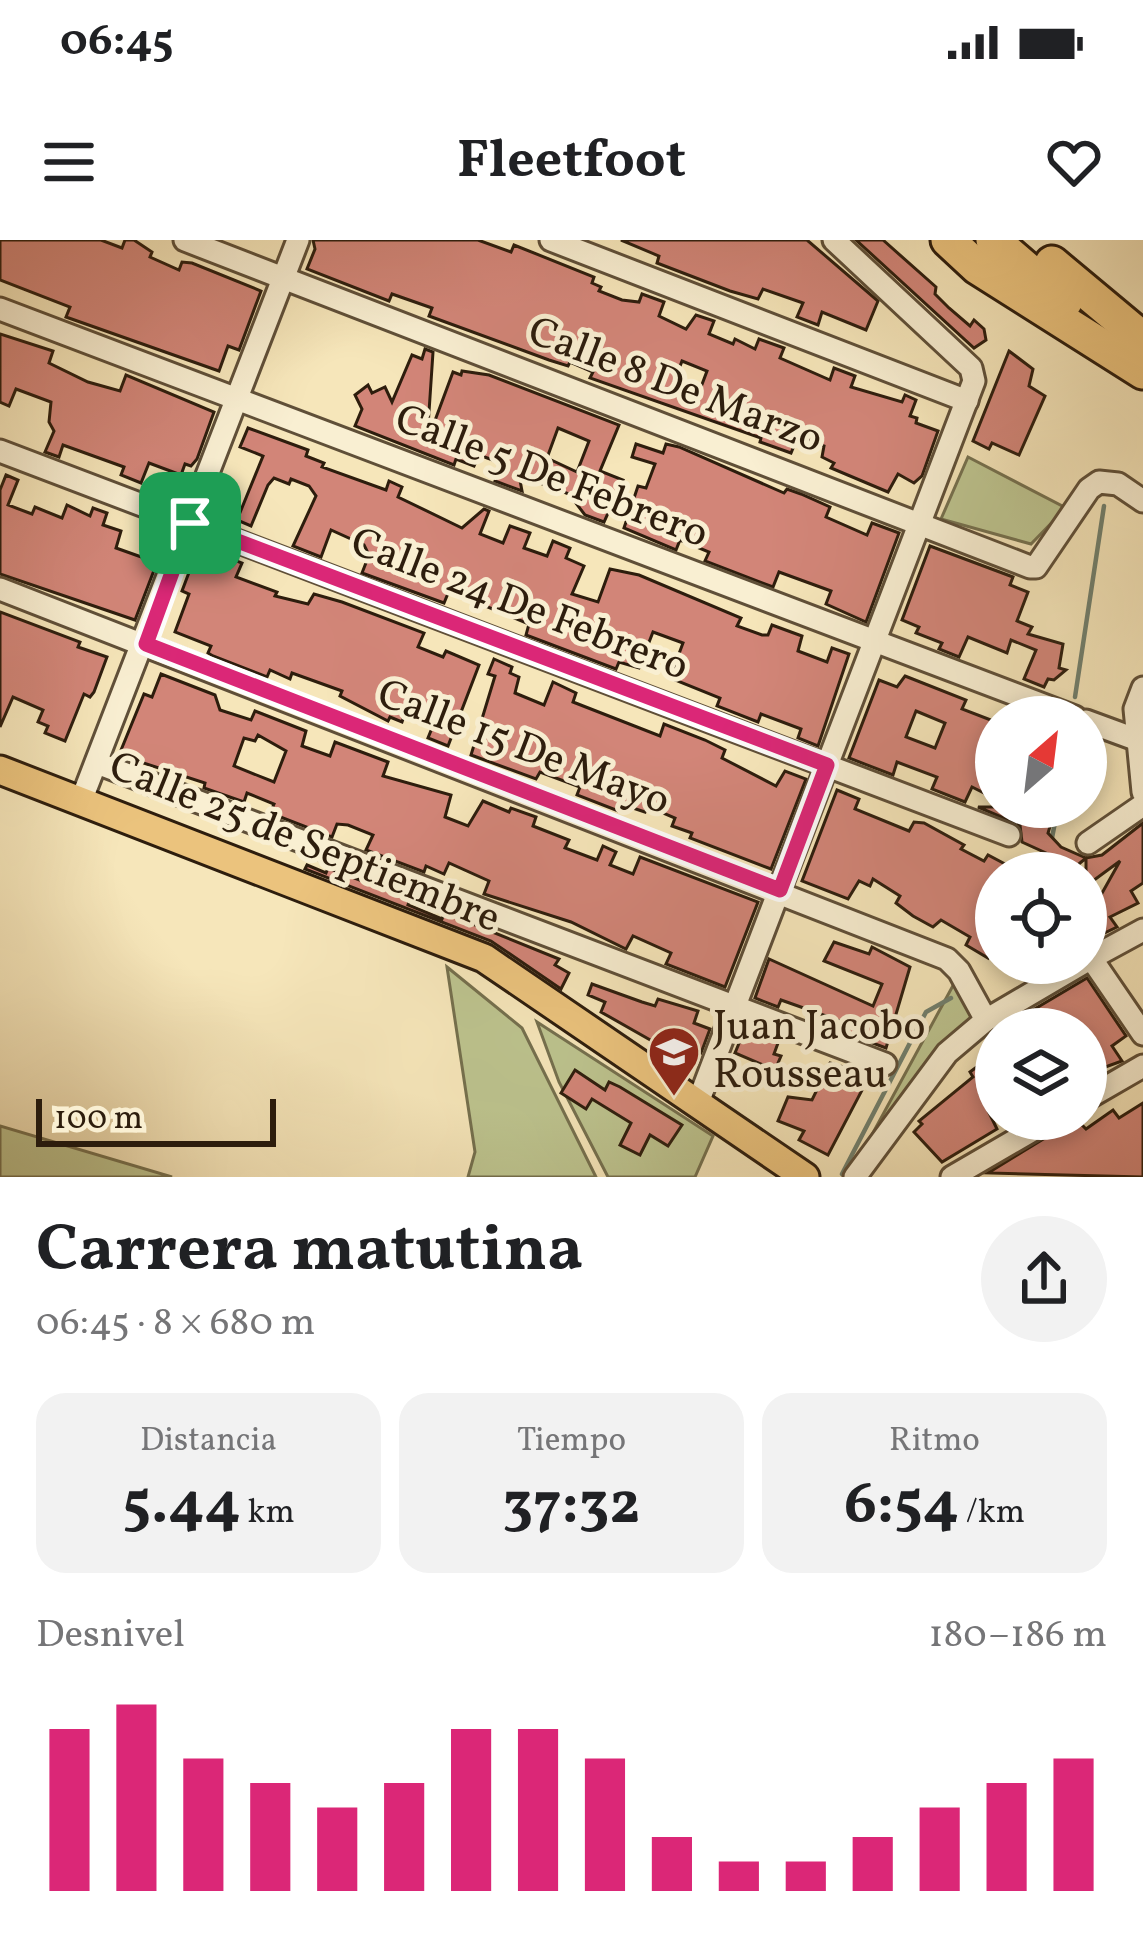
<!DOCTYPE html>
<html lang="es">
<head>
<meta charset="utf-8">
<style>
	body { margin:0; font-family:Vollkorn,serif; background:#f2f2f2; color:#202124; height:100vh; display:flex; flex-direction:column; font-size:45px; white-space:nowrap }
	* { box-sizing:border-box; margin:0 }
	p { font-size:39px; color:#757577 }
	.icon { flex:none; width:66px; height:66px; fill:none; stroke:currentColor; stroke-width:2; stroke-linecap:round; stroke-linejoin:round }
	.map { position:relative; height:937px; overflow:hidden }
	.panel { display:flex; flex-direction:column; background:#fff; flex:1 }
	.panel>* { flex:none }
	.needle { width:78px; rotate:28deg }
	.controls { position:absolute; left:975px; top:456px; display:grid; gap:24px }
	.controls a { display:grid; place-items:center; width:132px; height:132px; border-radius:50%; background:#fff; box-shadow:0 6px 18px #0003; font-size:60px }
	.scale { position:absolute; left:36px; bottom:30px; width:240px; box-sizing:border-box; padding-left:12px; border:6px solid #2d1d0d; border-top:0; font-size:33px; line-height:42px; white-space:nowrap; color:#2d1d0d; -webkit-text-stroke:9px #f9efd2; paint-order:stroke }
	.pin { position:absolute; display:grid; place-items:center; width:102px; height:102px; color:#fff; margin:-51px; border-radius:24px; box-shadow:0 6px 18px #0006 }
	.round { display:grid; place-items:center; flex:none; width:126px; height:126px; border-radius:63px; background:#f2f2f2 }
	.summary { display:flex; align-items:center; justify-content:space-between; height:204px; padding:0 36px }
	h1 { font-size:66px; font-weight:700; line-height:90px }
	.figures { display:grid; grid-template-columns:repeat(3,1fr); gap:18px; height:204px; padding:12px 36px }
	.figures div { display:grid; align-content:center; border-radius:30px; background:#f2f2f2; text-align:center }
	.figures b { font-size:60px; font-weight:700 }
	.figures small { font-size:33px; font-weight:400 }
	.figures p { font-size:33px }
	.chart { height:336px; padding:24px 36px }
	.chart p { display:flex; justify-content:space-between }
	.chart svg { width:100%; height:216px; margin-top:12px; stroke:#db2777; stroke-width:6 }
	.status { display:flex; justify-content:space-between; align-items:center; height:84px; padding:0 60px; background:#fff; direction:ltr }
	.status svg { height:33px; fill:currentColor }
	header { display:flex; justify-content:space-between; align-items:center; height:156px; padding:0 36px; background:#fff; font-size:54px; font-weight:700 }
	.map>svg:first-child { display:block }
	.green { fill:#bdc48f; stroke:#75704e; stroke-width:3 }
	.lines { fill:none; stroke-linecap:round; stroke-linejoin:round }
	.stream { stroke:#707f6d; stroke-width:4.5 }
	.building { fill:#d28578; stroke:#2d1d0d; stroke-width:3; fill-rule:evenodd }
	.minor-casing { stroke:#5f4f38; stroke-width:27 }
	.major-casing { stroke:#2d1d0d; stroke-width:33 }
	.highway-casing { stroke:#2d1d0d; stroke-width:39 }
	.minor { stroke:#f9efd2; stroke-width:21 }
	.major { stroke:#ebc37d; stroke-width:27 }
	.highway { stroke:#ebc37d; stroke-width:33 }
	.route-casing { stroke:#fff; stroke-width:24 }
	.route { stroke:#db2777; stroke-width:15 }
	.labels { text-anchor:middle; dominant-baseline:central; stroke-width:10; stroke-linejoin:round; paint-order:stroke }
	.street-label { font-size:42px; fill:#2d1d0d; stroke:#f9efd2 }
	.poi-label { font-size:42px; fill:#2d1d0d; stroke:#f9efd2; text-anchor:start }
</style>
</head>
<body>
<div class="status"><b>06:45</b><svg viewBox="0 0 49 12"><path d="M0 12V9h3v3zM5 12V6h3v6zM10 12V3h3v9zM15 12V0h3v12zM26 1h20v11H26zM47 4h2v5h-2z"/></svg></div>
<header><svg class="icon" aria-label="menu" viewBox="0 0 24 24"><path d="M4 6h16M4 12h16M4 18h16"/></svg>Fleetfoot<svg class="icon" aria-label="heart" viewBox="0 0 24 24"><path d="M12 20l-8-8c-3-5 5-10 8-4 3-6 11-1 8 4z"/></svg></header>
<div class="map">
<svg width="1143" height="937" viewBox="0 0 1143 937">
	<rect width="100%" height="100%" fill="#f6e6ba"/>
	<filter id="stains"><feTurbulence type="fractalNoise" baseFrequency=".00167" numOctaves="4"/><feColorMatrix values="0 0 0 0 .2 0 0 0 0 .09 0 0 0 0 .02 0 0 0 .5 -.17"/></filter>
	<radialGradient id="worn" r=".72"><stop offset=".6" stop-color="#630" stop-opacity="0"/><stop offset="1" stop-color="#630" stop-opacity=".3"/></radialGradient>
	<g class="green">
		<path d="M968 217 1066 268 1031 304 941 279Z"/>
		<path d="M447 727 522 788 596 937H468L475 912Z"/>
		<path d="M962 729 986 776 849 937Z"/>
		<path d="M537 782 713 896 695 937H608L559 842Z"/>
		<path d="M0 886 172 937H0Z"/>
	</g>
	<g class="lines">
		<g class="stream">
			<path d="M1075 457 1104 266"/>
			<path d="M1051 603 1058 567"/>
			<path d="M1040 633 1049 614"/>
			<path d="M842 934 926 772 951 758"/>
		</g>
	</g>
	<g class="building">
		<path d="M0 0H101L122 8 125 0H134L152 12 150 17 179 30 182 22 192 23 261 51 239 110 228 106 219 131 66 77 70 67 0 40Z"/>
		<path d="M313 0H478L511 12 514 5 594 37 592 43 601 47 599 51 622 60 639 62 642 54 664 62 659 76 686 89 696 75 714 81 709 94 733 104 735 99 755 109 759 99 784 108 780 118 830 140 834 128 855 136 851 147 902 162 905 155 916 160 910 176 917 178 916 183 938 191 922 236 914 243 898 234 888 252 831 228 834 223 822 217 824 206 798 196 791 213 760 202 761 198 590 138 593 132 570 122 568 126 549 120 429 76 432 68 392 54 389 61 307 29 315 9ZM682 121 707 131 695 163 670 153Z"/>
		<path d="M621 0H807L878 61 866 90 822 72 818 85 797 77 803 63 763 49 758 59 730 51 657 23 659 16Z"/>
		<path d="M856 0H883L936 47 935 54 949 68 970 86 974 80 984 89 986 100 974 108Z"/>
		<path d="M0 94 53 111 49 123 88 142 120 151 126 135 214 172 197 219 191 226 185 224 181 235 149 223 141 243 121 235 124 227 63 205 59 217 45 212 54 191 49 182 51 162 16 149 9 166 0 162Z"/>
		<path d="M425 109 433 112 427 202 453 132 461 135 462 131 489 135 619 185 600 231 623 240 604 282 585 275 569 254 519 235 522 251 495 241 501 223 479 215 474 226 456 219 454 225 355 186 362 169 355 155 368 145 372 153 385 147 392 162 412 115 422 119ZM558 188 589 201 577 232 547 218Z"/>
		<path d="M1009 111 1033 129 1029 146 1045 156 1019 215 992 203 989 209 973 201Z"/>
		<path d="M248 188 308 210 306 216 324 223 322 227 386 250 389 241 402 247 398 257 462 288 484 269 489 271 480 294 503 303 510 286 530 293 524 308 547 316 553 301 570 308 566 318 584 326 572 354 598 362 610 329 639 335 741 378 737 386 762 395H768L772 385 802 396 798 411 827 422 832 408 849 414 818 506 798 498 801 489 761 474 758 482 717 466 720 458 670 438 683 403 653 392 639 428 619 422 616 429 526 395 529 384 449 351 444 363 362 333 369 315 364 305 331 290 321 317 293 306 316 256 309 246 291 239 289 244 274 238 268 245 251 286 237 280 263 216 240 207Z"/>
		<path d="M636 204 663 213 666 204 679 207 784 253 787 249 801 254 830 267 826 277 867 295 872 283 899 293 866 382 826 364 831 351 779 332 773 347 705 321 709 312 680 300 676 310 624 288 638 246 646 248 655 224 632 217Z"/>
		<path d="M6 235 18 240 8 265 32 274 35 267 62 278 67 265 90 276 93 268 107 273 103 285 121 291 116 308 147 319 160 288 169 291 135 380 0 334V250Z"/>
		<path d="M199 306 242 323 236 337 277 352 275 356 308 364 314 354 342 362 424 393 418 407 443 417 446 411 479 425 448 506 428 498 434 483 404 476 402 482 390 477 388 481 340 456 342 451 292 433 290 439 270 430 267 437 213 416 208 413 211 406 175 392 189 354 182 351Z"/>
		<path d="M930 306 1013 337 1010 345 1028 352 1017 381 1032 387 1028 394 1063 404 1059 428 1066 430 1054 440 1048 439 1044 447 1024 439 1036 410 1011 400 1007 413 968 397 959 417 939 409 942 403 916 393 919 387 902 380Z"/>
		<path d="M0 372 80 402 78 407 107 417 94 452 90 457 84 454 65 501 45 493 48 486 38 482 43 470 13 457 0 487Z"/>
		<path d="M494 419 512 427 510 433 519 437 515 453 544 465 553 442 576 453 573 462 660 496 664 484 705 500 725 510 722 518 776 546 785 531 806 539 771 629 690 598 692 593 672 586 675 578 647 566 645 572 624 565 621 572 577 555 580 547 540 532 536 539 471 515 495 436 488 434Z"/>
		<path d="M161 434 215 455 220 470 251 480 255 471 306 491 302 506 330 516 335 502 388 522 383 536 451 555 445 577 468 586 483 561 509 572 511 568 536 577 533 586 569 600 565 608 597 620 603 606 616 612 610 625 633 634 640 617 758 662 725 747 666 724 671 713 633 696 626 709 571 682 484 654 489 641 449 623 444 634 426 626 424 632 366 610 373 595 348 585 337 584 332 597 270 573 274 564 247 553 244 562 204 548 205 543 119 515 144 454 152 457ZM258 495 286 511 274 542 234 526 244 498 255 501Z"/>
		<path d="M905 436 966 460 962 469 996 482 987 519 996 523V559L972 547 965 562 932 549 937 537 897 522 893 535 849 518 879 440 897 447ZM916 471 945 483 935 508 906 497Z"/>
		<path d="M837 550 859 559 855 569 909 591 914 582 924 583 964 605 961 609 984 621 988 615 1022 633H996V688L986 703 992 708 988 718 966 705 970 697 941 680 933 687 913 676 896 663 900 656 873 639 870 646 859 641 848 659 802 641Z"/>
		<path d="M978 567H1056L1048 593 1061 607 1086 618 1102 615 1143 583V643L1131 651 1138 663 1110 677 1117 687 1096 697 1086 683 1097 674 1092 671 1120 621 1086 646V618L1068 633H1052L1057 618 1022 602 1020 585Z"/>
		<path d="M307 625 326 633 328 628 410 659 408 665 442 679 444 674 463 680 559 719 555 725 569 733 561 749 491 701 305 629Z"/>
		<path d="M834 702 869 714 872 707 910 727 886 808 848 794 846 783 781 760 778 767 755 758 769 719 873 766 882 744 824 721Z"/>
		<path d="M1087 738 1126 796 1112 806 1122 821 1086 834V789H1023L1016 780Z"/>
		<path d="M592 744 642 762 655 766 658 759 698 771 694 783 710 789 701 813 697 812 694 819 681 814 676 826 666 820 659 815 662 809 652 801 601 772 605 762 588 755Z"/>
		<path d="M745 789 778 803 774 814 781 816 775 830 735 813Z"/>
		<path d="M986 820 996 845 980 854 997 889 942 922 914 892 922 884 919 881 973 837 970 832Z"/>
		<path d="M830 823 870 835 828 915 799 900 804 891 778 881 788 857 812 860Z"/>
		<path d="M575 830 605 850 609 842 620 847 682 885 668 906 650 895 640 915 620 905 631 883 592 859 586 869 561 853Z"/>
		<path d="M1143 863V937L988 933 1076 879 1086 889 1113 870 1119 878Z"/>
	</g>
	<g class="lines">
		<g class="minor-casing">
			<g id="minor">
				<path d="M185 0 1030 327H1036L1089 249 1099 242 1118 244 1143 261"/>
				<path d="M551 0 967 161"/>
				<path d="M0 69 1075 477"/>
				<path d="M0 211 1009 595"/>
				<path d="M0 349 947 719 959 731 986 780"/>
				<path d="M1143 448 1135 469 1143 552"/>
				<path d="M1086 481 1135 499"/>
				<path d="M97 523 885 824"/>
				<path d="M81 561 298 0"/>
				<path d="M1088 603 1143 565"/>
				<path d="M1091 718 1143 794"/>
				<path d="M1086 721 1143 690"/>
				<path d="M1086 859 1143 826"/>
				<path d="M697 865 974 141 971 128 834 0"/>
				<path d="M855 937 947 813 986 780 1083 723"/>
				<path d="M952 937 1052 879"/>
			</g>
		</g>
		<g class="major-casing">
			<path id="major" d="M0 530 484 718 805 937"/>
		</g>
		<g class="highway-casing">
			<g id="highway">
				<path d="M948 0 977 27 1143 132"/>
				<path d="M993 0 1065 62"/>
				<path d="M1052 23 1143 99"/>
			</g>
		</g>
		<use href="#minor" class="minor"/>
		<use href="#major" class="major"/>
		<use href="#highway" class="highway"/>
	</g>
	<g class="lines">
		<g class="route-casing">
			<path id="route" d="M190 283 827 525 780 650 146 404Z"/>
		</g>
		<use href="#route" class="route"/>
	</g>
	<defs>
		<g id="school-pin" transform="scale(2.7)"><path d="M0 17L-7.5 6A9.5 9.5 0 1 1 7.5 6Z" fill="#8f2418" stroke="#f9efd2"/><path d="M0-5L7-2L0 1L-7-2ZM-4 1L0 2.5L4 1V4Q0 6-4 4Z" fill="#fff"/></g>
	</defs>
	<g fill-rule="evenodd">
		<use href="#school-pin" x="674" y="812"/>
	</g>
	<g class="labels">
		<g class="street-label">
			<text transform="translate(675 147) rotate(21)">Calle 8 De Marzo</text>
			<text transform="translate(551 238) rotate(21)">Calle 5 De Febrero</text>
			<text transform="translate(519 366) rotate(21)">Calle 24 De Febrero</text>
			<text transform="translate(523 509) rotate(21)">Calle 15 De Mayo</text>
			<text transform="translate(304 604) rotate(22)">Calle 25 de Septiembre</text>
		</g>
		<g class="poi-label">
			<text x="713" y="788">Juan Jacobo<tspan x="713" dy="48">Rousseau</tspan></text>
		</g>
	</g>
	<rect width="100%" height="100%" filter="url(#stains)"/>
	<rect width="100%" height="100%" fill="url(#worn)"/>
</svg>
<div class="controls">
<a><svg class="needle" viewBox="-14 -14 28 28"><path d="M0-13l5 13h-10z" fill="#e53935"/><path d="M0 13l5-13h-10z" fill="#757577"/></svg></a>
<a><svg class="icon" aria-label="locate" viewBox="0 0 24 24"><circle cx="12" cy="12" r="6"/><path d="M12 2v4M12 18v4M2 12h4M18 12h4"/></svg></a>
<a><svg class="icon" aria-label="layers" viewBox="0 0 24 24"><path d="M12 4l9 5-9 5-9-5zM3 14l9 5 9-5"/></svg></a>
</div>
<div class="scale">100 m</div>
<div class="pin" style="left:190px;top:283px;background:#1e9e55"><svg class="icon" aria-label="arrive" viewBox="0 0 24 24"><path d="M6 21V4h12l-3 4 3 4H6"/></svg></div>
</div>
<section class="panel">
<div class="summary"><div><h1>Carrera matutina</h1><p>06:45 · 8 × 680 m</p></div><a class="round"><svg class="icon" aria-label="share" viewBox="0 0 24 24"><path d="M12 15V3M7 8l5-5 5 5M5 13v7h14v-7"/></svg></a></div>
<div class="figures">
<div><p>Distancia</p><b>5.44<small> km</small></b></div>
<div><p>Tiempo</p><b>37:32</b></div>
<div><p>Ritmo</p><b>6:54<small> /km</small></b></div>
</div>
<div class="chart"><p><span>Desnivel</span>180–186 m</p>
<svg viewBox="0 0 160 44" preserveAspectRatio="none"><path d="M5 44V11M15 44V6M25 44V17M35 44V22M45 44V27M55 44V22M65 44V11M75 44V11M85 44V17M95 44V33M105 44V38M115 44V38M125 44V33M135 44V27M145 44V22M155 44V17"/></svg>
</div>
</section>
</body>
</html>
